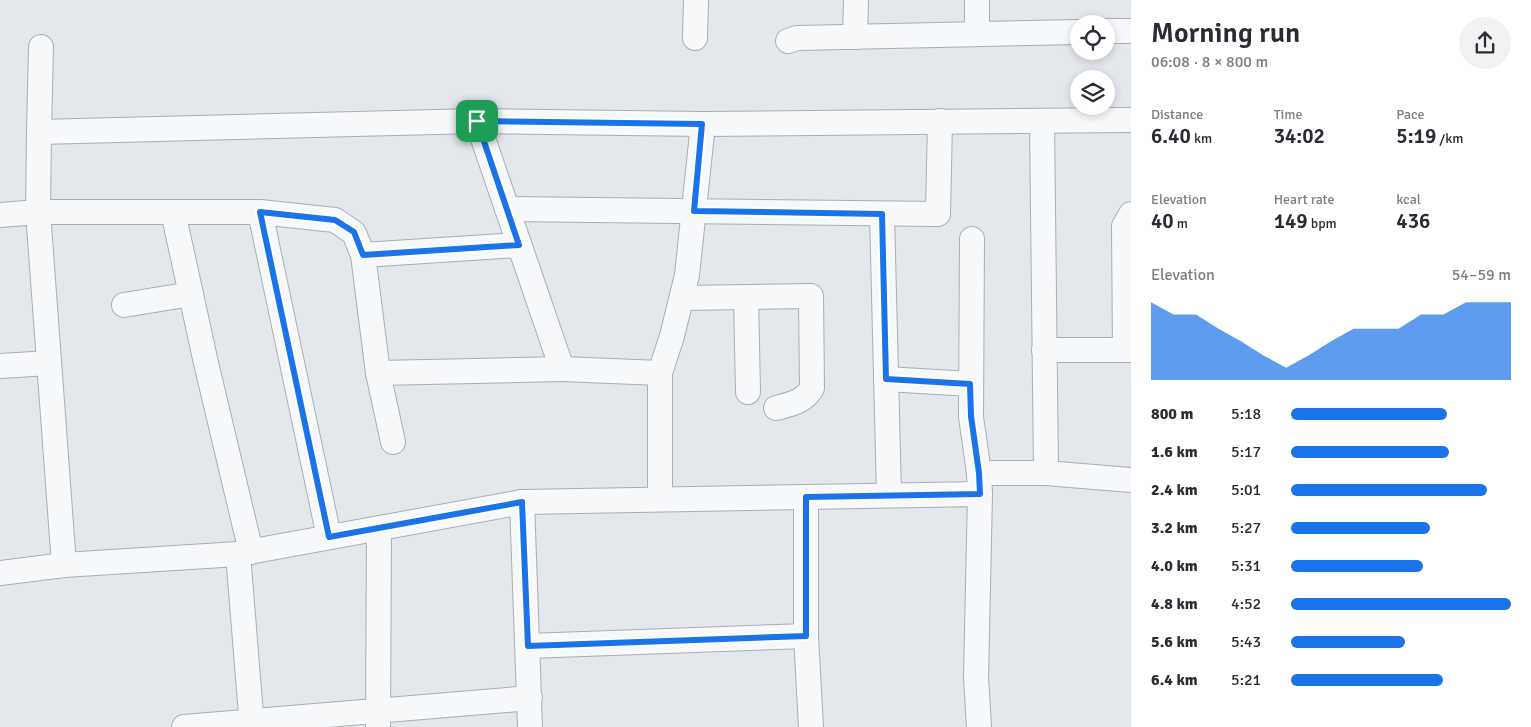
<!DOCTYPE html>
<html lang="en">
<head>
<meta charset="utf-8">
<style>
	body { margin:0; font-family:Signika,sans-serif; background:#f2f2f3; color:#2b2b33; height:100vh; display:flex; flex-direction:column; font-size:19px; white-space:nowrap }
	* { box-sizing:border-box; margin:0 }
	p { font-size:16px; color:#7c7c81 }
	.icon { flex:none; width:28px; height:28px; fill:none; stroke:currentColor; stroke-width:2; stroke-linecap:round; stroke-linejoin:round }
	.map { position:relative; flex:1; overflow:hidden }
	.side { display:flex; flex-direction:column; background:#fff; width:400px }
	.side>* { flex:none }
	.controls { position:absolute; left:1070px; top:15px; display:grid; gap:10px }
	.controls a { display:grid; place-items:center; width:45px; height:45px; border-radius:50%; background:#fff; box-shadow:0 2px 8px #0003; font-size:25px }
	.pin { position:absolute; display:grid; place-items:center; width:42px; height:42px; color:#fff; margin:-21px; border-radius:10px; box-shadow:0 2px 8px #0006 }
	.round { display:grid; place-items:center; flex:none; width:52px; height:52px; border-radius:26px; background:#f2f2f3 }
	.overview { display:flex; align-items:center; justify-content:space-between; height:85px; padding:0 20px }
	h1 { font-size:28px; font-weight:600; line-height:38px }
	.stats { display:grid; grid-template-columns:repeat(3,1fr); gap:8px; height:85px; padding:5px 20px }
	.stats div { display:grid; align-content:center }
	.stats b { font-size:21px; font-weight:600 }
	.stats small { font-size:14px; font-weight:400 }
	.stats p { font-size:14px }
	.chart { height:140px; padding:10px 20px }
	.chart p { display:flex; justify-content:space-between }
	.chart svg { width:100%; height:90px; margin-top:5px; fill:#1a73e8; opacity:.7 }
	ul { padding:0 20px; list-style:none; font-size:16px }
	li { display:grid; grid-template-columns:80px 60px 1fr; align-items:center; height:38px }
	li i { height:12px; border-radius:6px; background:#1a73e8 }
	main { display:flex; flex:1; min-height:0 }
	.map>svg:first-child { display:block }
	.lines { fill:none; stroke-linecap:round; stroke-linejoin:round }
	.minor-casing { stroke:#a9aeb7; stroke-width:26 }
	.minor { stroke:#f7f8fa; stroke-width:24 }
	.route-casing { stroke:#fff; stroke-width:10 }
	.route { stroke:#1a73e8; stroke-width:6 }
</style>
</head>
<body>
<main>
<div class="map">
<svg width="1131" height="727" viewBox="0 0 1131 727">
	<rect width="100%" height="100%" fill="#e4e7ec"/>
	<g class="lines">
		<g class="minor-casing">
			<g id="minor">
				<path d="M1106 31H1131"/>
				<path d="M977 34V0"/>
				<path d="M855 37 856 0"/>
				<path d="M695 38 696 0"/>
				<path d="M788 41 797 38 1079 32"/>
				<path d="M477 121 562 369 660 373 672 336 687 275 703 124"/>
				<path d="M39 132 41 47"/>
				<path d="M507 209 938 214 940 121"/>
				<path d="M173 212 206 363 251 552"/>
				<path d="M260 212 335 220 354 233 363 255"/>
				<path d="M882 214 889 495"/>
				<path d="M0 215 38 212 64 565"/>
				<path d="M972 239 971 417 979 473"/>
				<path d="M519 245 363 255 378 373 562 369"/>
				<path d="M746 297 748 392"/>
				<path d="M683 298 811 296 812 388C804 402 791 404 776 408"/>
				<path d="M124 305 191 294"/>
				<path d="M1044 350H1131"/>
				<path d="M1125 350 1124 226 1131 214"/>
				<path d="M0 366 49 363"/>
				<path d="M378 373 393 442"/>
				<path d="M886 379 971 384"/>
				<path d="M1046 473 1131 480"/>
				<path d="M980 494 979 473H1046L1042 121"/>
				<path d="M806 497V636L811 727"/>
				<path d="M660 499V373"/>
				<path d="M522 502 530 727"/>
				<path d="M329 537 260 212H38L39 132 477 121 703 124 1131 120"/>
				<path d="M238 554 252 727"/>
				<path d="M0 573 64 565 238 554 522 502 980 494 976 677 979 727"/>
				<path d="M528 646 806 636"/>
				<path d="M378 726 379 528"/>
				<path d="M184 727 530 698"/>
			</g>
		</g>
		<use href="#minor" class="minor"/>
	</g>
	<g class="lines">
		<g class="route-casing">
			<path id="route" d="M477 121 702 124 694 211 882 214 886 379 970 384 971 416 979 473 980 494 806 497V636L528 646 522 502 329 537 260 212 335 220 354 232 363 255 519 245Z"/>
		</g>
		<use href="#route" class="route"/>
	</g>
</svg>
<div class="controls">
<a><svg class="icon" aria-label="locate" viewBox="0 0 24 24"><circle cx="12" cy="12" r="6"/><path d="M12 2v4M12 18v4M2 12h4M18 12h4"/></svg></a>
<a><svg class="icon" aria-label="layers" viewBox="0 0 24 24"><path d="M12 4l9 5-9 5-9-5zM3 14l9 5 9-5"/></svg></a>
</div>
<div class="pin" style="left:477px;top:121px;background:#1e9e55"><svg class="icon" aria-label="arrive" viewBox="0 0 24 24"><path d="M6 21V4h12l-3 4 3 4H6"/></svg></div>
</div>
<section class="side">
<div class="overview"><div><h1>Morning run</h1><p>06:08 · 8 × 800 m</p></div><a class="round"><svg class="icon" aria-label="share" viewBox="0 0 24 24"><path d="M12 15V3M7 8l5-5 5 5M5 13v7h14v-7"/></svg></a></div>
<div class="stats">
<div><p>Distance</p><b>6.40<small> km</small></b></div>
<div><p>Time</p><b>34:02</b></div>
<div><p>Pace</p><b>5:19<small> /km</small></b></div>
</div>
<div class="stats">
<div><p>Elevation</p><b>40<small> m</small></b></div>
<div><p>Heart rate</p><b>149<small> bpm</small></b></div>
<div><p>kcal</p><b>436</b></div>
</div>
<div class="chart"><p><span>Elevation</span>54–59 m</p>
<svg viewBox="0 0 160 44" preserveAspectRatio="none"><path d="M0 44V6L10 12L20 12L30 19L40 25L50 32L60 38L70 32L80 25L90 19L100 19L110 19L120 12L130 12L140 6L150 6L160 6V44z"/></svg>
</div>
<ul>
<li><b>800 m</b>5:18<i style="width:71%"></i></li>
<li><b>1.6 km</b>5:17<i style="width:72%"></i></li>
<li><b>2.4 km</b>5:01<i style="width:89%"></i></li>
<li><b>3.2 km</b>5:27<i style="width:63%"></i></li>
<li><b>4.0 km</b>5:31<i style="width:60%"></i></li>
<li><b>4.8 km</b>4:52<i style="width:100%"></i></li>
<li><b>5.6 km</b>5:43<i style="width:52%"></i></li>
<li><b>6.4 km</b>5:21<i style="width:69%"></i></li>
</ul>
</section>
</main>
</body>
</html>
